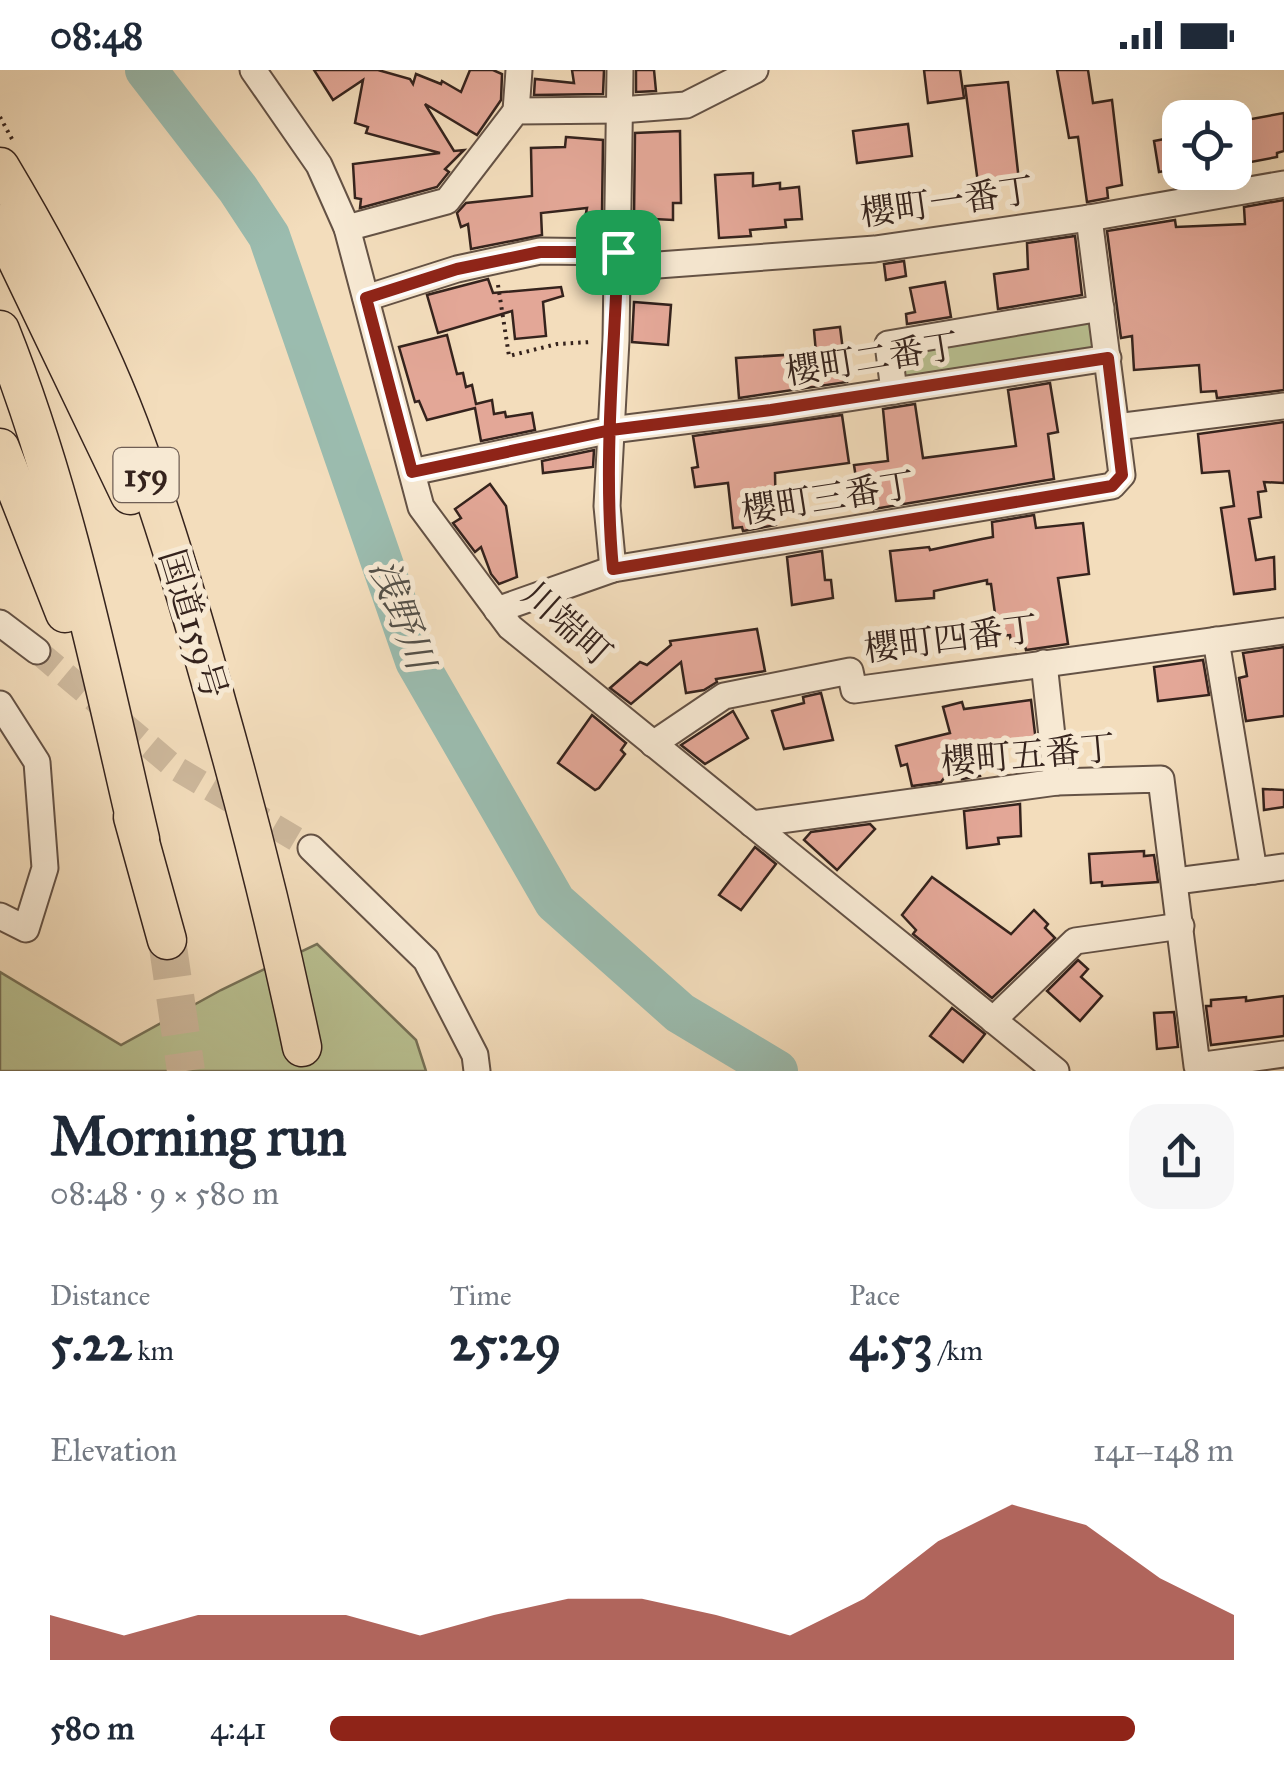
<!DOCTYPE html>
<html lang="en">
<head>
<meta charset="utf-8">
<style>
	body { margin:0; font-family:"IM FELL Great Primer","Noto Serif JP",serif; background:#f6f6f7; color:#1f2937; height:100vh; display:flex; flex-direction:column; font-size:38px; white-space:nowrap }
	* { box-sizing:border-box; margin:0 }
	p { font-size:32px; color:#747a83 }
	.icon { flex:none; width:55px; height:55px; fill:none; stroke:currentColor; stroke-width:2; stroke-linecap:round; stroke-linejoin:round }
	.map { position:relative; height:1001px; overflow:hidden }
	.details { display:flex; flex-direction:column; background:#fff; flex:1 }
	.details>* { flex:none }
	.controls { position:absolute; left:1162px; top:30px; display:grid; gap:20px }
	.controls a { display:grid; place-items:center; width:90px; height:90px; border-radius:20px; background:#fff; box-shadow:0 10px 40px #0002; font-size:50px }
	.pin { position:absolute; display:grid; place-items:center; width:85px; height:85px; color:#fff; margin:-42px; border-radius:20px; box-shadow:0 5px 15px #0006 }
	.round { display:grid; place-items:center; flex:none; width:105px; height:105px; border-radius:30px; background:#f6f6f7 }
	.overview { display:flex; align-items:center; justify-content:space-between; height:170px; padding:0 50px }
	h1 { font-size:55px; font-weight:700; line-height:75px }
	.stats { display:grid; grid-template-columns:repeat(3,1fr); gap:15px; height:170px; padding:10px 50px }
	.stats div { display:grid; align-content:center }
	.stats b { font-size:50px; font-weight:700 }
	.stats small { font-size:28px; font-weight:400 }
	.stats p { font-size:28px }
	.chart { height:280px; padding:20px 50px }
	.chart p { display:flex; justify-content:space-between }
	.chart svg { width:100%; height:180px; margin-top:10px; fill:#8f2418; opacity:.7 }
	ul { padding:0 50px; list-style:none; font-size:32px }
	li { display:grid; grid-template-columns:160px 120px 1fr; align-items:center; height:75px }
	li i { height:25px; border-radius:12px; background:#8f2418 }
	.status { display:flex; justify-content:space-between; align-items:center; height:70px; padding:0 50px; background:#fff; direction:ltr }
	.status svg { height:28px; fill:currentColor }
	.map>svg:first-child { display:block }
	.green { fill:#b9c192; stroke:#777258; stroke-width:2.5 }
	.lines { fill:none; stroke-linecap:round; stroke-linejoin:round }
	.river { stroke:#9bbcaf; stroke-width:42 }
	.building { fill:#e3a797; stroke:#35231d; stroke-width:2.5 }
	.minor-tunnel { stroke:#cdb89c; stroke-width:25; stroke-dasharray:25 12; stroke-linecap:butt }
	.highway-tunnel { stroke:#cdb89c; stroke-width:38; stroke-dasharray:38 19; stroke-linecap:butt }
	.minor-casing { stroke:#645245; stroke-width:29 }
	.highway-casing { stroke:#35231d; stroke-width:41 }
	.path { stroke:#35231d; stroke-width:4; stroke-dasharray:2.5 5; stroke-linecap:butt }
	.minor { stroke:#f7e9d3; stroke-width:25 }
	.highway { stroke:#f3ddbc; stroke-width:38 }
	.route-casing { stroke:#fff; stroke-width:20 }
	.route { stroke:#8f2418; stroke-width:12 }
	.labels { text-anchor:middle; dominant-baseline:central; stroke-width:10; stroke-linejoin:round; paint-order:stroke }
	.shield { fill:#f7e9d3; stroke:#6f5e54; stroke-width:2.5 }
	.shield-label { font-size:32px; font-weight:bold; fill:#35231d }
	.street-label { font-size:35px; fill:#35231d; stroke:#f7e9d3 }
	.water-label { font-size:38px; font-style:italic; fill:#545149; stroke:#f7e9d3 }
</style>
</head>
<body>
<div class="status"><b>08:48</b><svg viewBox="0 0 49 12"><path d="M0 12V9h3v3zM5 12V6h3v6zM10 12V3h3v9zM15 12V0h3v12zM26 1h20v11H26zM47 4h2v5h-2z"/></svg></div>
<div class="map">
<svg width="1284" height="1001" viewBox="0 0 1284 1001">
	<rect width="100%" height="100%" fill="#f3ddbc"/>
	<filter id="stains"><feTurbulence type="fractalNoise" baseFrequency=".002" numOctaves="4"/><feColorMatrix values="0 0 0 0 .2 0 0 0 0 .09 0 0 0 0 .02 0 0 0 .5 -.17"/></filter>
	<radialGradient id="worn" r=".72"><stop offset=".6" stop-color="#630" stop-opacity="0"/><stop offset="1" stop-color="#630" stop-opacity=".3"/></radialGradient>
	<g class="green">
		<path d="M1090 249 1098 278 901 307 896 286Z"/>
		<path d="M317 874 416 970 426 1001H0V902L121 975 221 920Z"/>
	</g>
	<g class="lines">
		<path class="river" d="M146 0 238 119 269 166 416 591 555 832 680 943 777 1001"/>
	</g>
	<g class="building">
		<path d="M314 0H378L410 9 413 14 416 4 441 14 442 11 461 22 470 0H493L502 4 501 30 477 65 425 34 454 81 464 80 445 99 449 102 437 117 360 138 361 129 355 128 353 94 440 83 366 63 368 57 355 53 363 10 333 30Z"/>
		<path d="M572 0H604L603 24 534 25 535 9 574 13Z"/>
		<path d="M636 0H654L656 21 636 22Z"/>
		<path d="M924 0H960L964 28 928 33Z"/>
		<path d="M1057 0H1088L1093 33 1112 30 1122 115 1107 118 1108 128 1087 132 1078 67 1069 68Z"/>
		<path d="M1008 12 1019 111 985 116V112L978 113 965 16Z"/>
		<path d="M1284 43V81L1277 83V87L1235 95V52Z"/>
		<path d="M908 54 912 86 857 93 853 61Z"/>
		<path d="M680 61 681 133H673V150L634 148 635 63Z"/>
		<path d="M1180 66V98L1159 102 1154 71Z"/>
		<path d="M566 67 603 70 602 143H586L587 138 541 143 542 165 471 179 468 154 461 157 457 143 466 133 532 126 531 78 565 77Z"/>
		<path d="M753 103V116L780 113V119L799 117 802 149 785 150 786 157 750 160 751 166 719 168 715 105Z"/>
		<path d="M1284 130V320L1217 328 1216 321 1201 322 1199 295 1134 300 1132 266 1121 268 1107 161 1175 150 1176 157 1245 154 1244 137Z"/>
		<path d="M1075 166 1082 225 998 239 994 204 1028 199 1027 173Z"/>
		<path d="M904 191 906 206 886 210 884 194Z"/>
		<path d="M488 209 493 223 561 217 563 226 543 232 546 266 515 269 512 241 438 263 427 225Z"/>
		<path d="M945 212 951 247 907 254 906 244 915 242 910 218Z"/>
		<path d="M634 232 671 235 668 275 632 272Z"/>
		<path d="M840 257 847 312 739 328 736 288 816 283 814 260Z"/>
		<path d="M447 265 457 304 463 303 466 317 472 315 476 334 492 330 494 344 505 342 506 347 532 343 535 360 481 371 475 338 427 350 419 331 415 332 399 277Z"/>
		<path d="M1050 313 1058 362 1048 364 1054 409 874 439 873 434 860 435 854 395 888 391 883 339 915 334 923 388 1016 376 1008 320Z"/>
		<path d="M842 345 849 393 775 403 776 455 743 461 742 457 733 458 728 413 695 417 692 398 698 397 693 366Z"/>
		<path d="M1284 352V413L1264 412 1266 421 1258 422 1261 447 1249 449 1256 490 1274 487 1275 519 1234 524 1221 438 1234 436 1229 401 1202 403 1198 364Z"/>
		<path d="M594 380 593 397 543 403 542 391Z"/>
		<path d="M490 414 506 436 517 507 499 514 491 504 481 477 475 482 453 453 461 448 455 439Z"/>
		<path d="M1034 445 1036 458 1083 453 1089 504 1058 508 1068 574 1026 580 1025 576 1016 577 1015 573H1011L1010 565 998 566 991 514H987V510L934 521V528L896 531 890 481 929 477 930 480 982 469 993 467 992 452Z"/>
		<path d="M822 481 825 510H831L833 528 792 535 787 487Z"/>
		<path d="M757 559 765 601 716 609 717 612 704 620 686 623 681 592 631 634 610 618 640 592 647 595 671 575 670 571Z"/>
		<path d="M1284 577V646L1246 651 1239 608 1247 606 1243 583Z"/>
		<path d="M1203 590 1209 625 1158 631 1154 597Z"/>
		<path d="M821 623 833 670 784 679 772 641 804 633 803 627Z"/>
		<path d="M1031 630 1036 672 973 679 980 706 962 709 960 687 941 712 912 716 907 694 901 696 896 676 950 663 943 637 962 632 964 639Z"/>
		<path d="M733 641 748 668 705 694 681 675Z"/>
		<path d="M592 645 626 673 621 680 625 684 599 718 595 720 558 693Z"/>
		<path d="M1263 719 1284 720V737L1264 740Z"/>
		<path d="M1020 734 1021 766 998 768 999 774 967 778 964 741Z"/>
		<path d="M870 754 875 759 837 800 804 770 811 762Z"/>
		<path d="M755 777 776 794 741 840 719 825Z"/>
		<path d="M1144 781V786L1154 785 1158 812 1102 816V812L1091 813 1089 784Z"/>
		<path d="M932 807 1011 864 1034 840 1048 854 1045 858 1055 868 992 928 913 864 916 860 902 845Z"/>
		<path d="M1078 890 1088 899 1081 907 1102 926 1080 951 1047 921Z"/>
		<path d="M1284 926V966L1211 975 1206 936H1211V930L1246 927V931Z"/>
		<path d="M952 938 985 964 963 992 930 966Z"/>
		<path d="M1174 942 1178 977 1157 979 1154 943Z"/>
	</g>
	<g class="lines">
		<path class="minor-tunnel" d="M37 581 174 697 311 778"/>
		<path class="highway-tunnel" d="M167 870 186 1001"/>
		<g class="minor-casing">
			<g id="minor">
				<path d="M253 0 319 95 347 158 421 437 510 557 1056 1001"/>
				<path d="M516 41 519 0"/>
				<path d="M347 158 447 131 516 41 620 40 686 35 755 0"/>
				<path d="M617 198 875 179 1089 148 1284 114"/>
				<path d="M366 228 457 199 540 181 618 182"/>
				<path d="M894 321 888 274 1101 238"/>
				<path d="M1116 357 1284 336"/>
				<path d="M412 402 611 360 771 340 1108 288"/>
				<path d="M613 499 607 436 616 270 620 0"/>
				<path d="M497 540 613 499 1112 416 1122 405 1089 148"/>
				<path d="M0 553 37 581"/>
				<path d="M1216 570 1254 801"/>
				<path d="M1044 593 1057 712"/>
				<path d="M0 634 37 692 45 798 26 859 0 846"/>
				<path d="M653 674 724 626 850 601 854 620 1284 561"/>
				<path d="M752 754 1057 712 1161 709 1197 996 1284 984"/>
				<path d="M311 778 426 890 475 985 477 1001"/>
				<path d="M1176 811 1284 797"/>
				<path d="M993 950 1075 871 1181 856"/>
			</g>
		</g>
		<g class="highway-casing">
			<g id="highway">
				<path d="M0 97C49 179 95 266 129 355 164 447 192 543 218 638 250 751 278 863 302 977"/>
				<path d="M0 154 130 425"/>
				<path d="M0 260C65 423 100 598 140 769"/>
				<path d="M0 378 65 543"/>
				<path d="M133 747 167 870"/>
			</g>
		</g>
		<g class="path">
			<path d="M0 47 12 69"/>
			<path d="M498 215 509 286 557 274 591 272"/>
		</g>
		<use href="#minor" class="minor"/>
		<use href="#highway" class="highway"/>
	</g>
	<g class="lines">
		<g class="route-casing">
			<path id="route" d="M618 182C614 288 603 394 613 499L1112 416 1122 405 1108 288 771 340 611 360 412 402 366 228 457 199 540 182H618"/>
		</g>
		<use href="#route" class="route"/>
	</g>
	<g class="labels">
		<rect class="shield" x="113.5" y="378" width="65" height="54" rx="8"/>
		<g class="shield-label">
			<text x="146" y="405">159</text>
		</g>
		<g class="street-label">
			<text transform="translate(947 132) rotate(-8)">櫻町一番丁</text>
			<text transform="translate(872 289) rotate(-9)">櫻町二番丁</text>
			<text transform="translate(828 428) rotate(-9)">櫻町三番丁</text>
			<text transform="translate(193 554) rotate(73)">国道159号</text>
			<text transform="translate(567 554) rotate(42)">川端町</text>
			<text transform="translate(951 569) rotate(-7)">櫻町四番丁</text>
			<text transform="translate(1028 685) rotate(-5)">櫻町五番丁</text>
		</g>
		<g class="water-label">
			<text transform="translate(402 544) rotate(69)">浅野川</text>
		</g>
	</g>
	<rect width="100%" height="100%" filter="url(#stains)"/>
	<rect width="100%" height="100%" fill="url(#worn)"/>
</svg>
<div class="controls">
<a><svg class="icon" aria-label="locate" viewBox="0 0 24 24"><circle cx="12" cy="12" r="6"/><path d="M12 2v4M12 18v4M2 12h4M18 12h4"/></svg></a>
</div>
<div class="pin" style="left:618px;top:182px;background:#1e9e55"><svg class="icon" aria-label="arrive" viewBox="0 0 24 24"><path d="M6 21V4h12l-3 4 3 4H6"/></svg></div>
</div>
<section class="details">
<div class="overview"><div><h1>Morning run</h1><p>08:48 · 9 × 580 m</p></div><a class="round"><svg class="icon" aria-label="share" viewBox="0 0 24 24"><path d="M12 15V3M7 8l5-5 5 5M5 13v7h14v-7"/></svg></a></div>
<div class="stats">
<div><p>Distance</p><b>5.22<small> km</small></b></div>
<div><p>Time</p><b>25:29</b></div>
<div><p>Pace</p><b>4:53<small> /km</small></b></div>
</div>
<div class="chart"><p><span>Elevation</span>141–148 m</p>
<svg viewBox="0 0 160 44" preserveAspectRatio="none"><path d="M0 44V33L10 38L20 33L30 33L40 33L50 38L60 33L70 29L80 29L90 33L100 38L110 29L120 15L130 6L140 11L150 24L160 33V44z"/></svg>
</div>
<ul>
<li><b>580 m</b>4:41<i style="width:89%"></i></li>
</ul>
</section>
</body>
</html>
